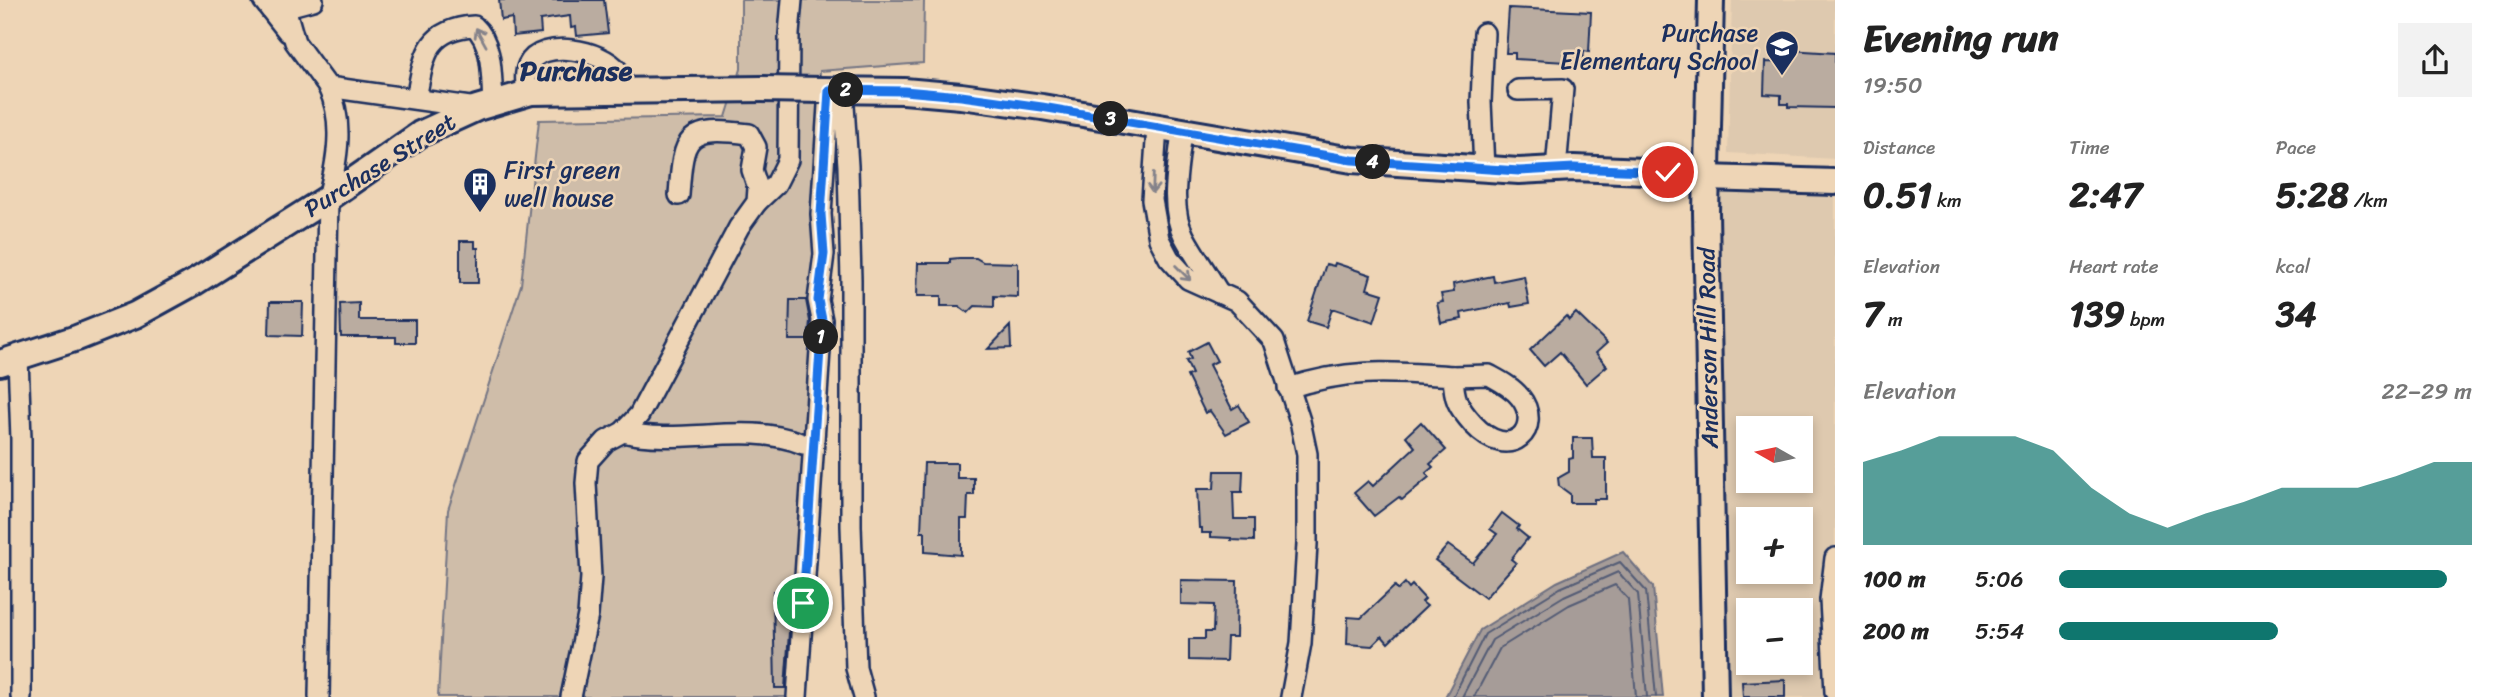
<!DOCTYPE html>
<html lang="en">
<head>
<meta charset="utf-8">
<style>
	body { margin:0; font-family:Sriracha,sans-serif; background:#f2f2f2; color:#222; height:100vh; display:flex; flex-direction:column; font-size:26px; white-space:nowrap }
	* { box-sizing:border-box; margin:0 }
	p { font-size:23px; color:#767676 }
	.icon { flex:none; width:38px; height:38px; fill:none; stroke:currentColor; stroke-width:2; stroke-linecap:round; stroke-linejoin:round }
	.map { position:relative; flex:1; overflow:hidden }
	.details { display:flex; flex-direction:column; background:#fff; width:665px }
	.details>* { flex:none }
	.needle { width:46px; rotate:279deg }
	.tools { position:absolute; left:1736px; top:416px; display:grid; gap:14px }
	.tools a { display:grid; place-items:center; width:77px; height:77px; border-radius:0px; background:#fff; box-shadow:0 4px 10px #0003; font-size:35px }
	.pin { position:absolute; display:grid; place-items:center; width:60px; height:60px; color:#fff; margin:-30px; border:4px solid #fff; border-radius:50%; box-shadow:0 2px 7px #0007 }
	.km { position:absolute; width:35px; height:35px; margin:-18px; border-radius:50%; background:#222; color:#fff; font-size:19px; line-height:35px; text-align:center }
	.round { display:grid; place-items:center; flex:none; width:74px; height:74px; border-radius:0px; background:#f2f2f2 }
	.overview { display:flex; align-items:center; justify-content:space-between; height:119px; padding:0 28px }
	h1 { font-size:38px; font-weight:700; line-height:52px }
	.figures { display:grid; grid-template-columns:repeat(3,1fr); gap:10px; height:119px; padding:7px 28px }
	.figures div { display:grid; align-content:center }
	.figures b { font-size:35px; font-weight:700 }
	.figures small { font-size:19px; font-weight:400 }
	.figures p { font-size:19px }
	.chart { height:196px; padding:14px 28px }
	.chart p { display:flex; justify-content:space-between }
	.chart svg { width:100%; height:126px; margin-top:7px; fill:#0f766e; opacity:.7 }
	ul { padding:0 28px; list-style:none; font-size:23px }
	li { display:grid; grid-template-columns:112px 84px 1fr; align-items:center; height:52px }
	li i { height:18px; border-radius:9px; background:#0f766e }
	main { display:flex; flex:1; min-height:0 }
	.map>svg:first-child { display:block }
	.built { fill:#dec9af; fill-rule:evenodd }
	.green { fill:#cfbda9; stroke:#757684; stroke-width:2 }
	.water { fill:#a69c98; stroke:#6e7081; stroke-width:2 }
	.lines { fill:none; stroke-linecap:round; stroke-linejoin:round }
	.shore { stroke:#535b75; stroke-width:2 }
	.building { fill:#baaca0; stroke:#1b2f5e; stroke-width:2 }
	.minor-casing { stroke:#1b2f5e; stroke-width:24 }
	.major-casing { stroke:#1b2f5e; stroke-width:30 }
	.minor { stroke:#eed5b6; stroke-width:19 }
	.major { stroke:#eed5b6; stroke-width:24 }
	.major-bridge-casing { stroke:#1b2f5e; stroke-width:30; stroke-linecap:butt }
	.major-bridge { stroke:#eed5b6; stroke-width:24 }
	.oneway { stroke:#84828a }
	.route-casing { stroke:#fff; stroke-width:14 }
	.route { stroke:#1a73e8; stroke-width:9 }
	.labels { text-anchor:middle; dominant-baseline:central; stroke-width:5; stroke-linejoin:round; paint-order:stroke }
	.poi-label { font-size:24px; fill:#1b2f5e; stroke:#eed5b6; text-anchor:end }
	.street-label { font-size:24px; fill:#1b2f5e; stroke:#eed5b6 }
	.quarter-label { font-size:28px; font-weight:bold; fill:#1b2f5e; stroke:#eed5b6 }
</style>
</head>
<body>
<main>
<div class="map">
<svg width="1835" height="697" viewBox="0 0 1835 697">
	<rect width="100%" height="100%" fill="#eed5b6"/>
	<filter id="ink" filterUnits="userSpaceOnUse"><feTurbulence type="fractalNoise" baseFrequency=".0143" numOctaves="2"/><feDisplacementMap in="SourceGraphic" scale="14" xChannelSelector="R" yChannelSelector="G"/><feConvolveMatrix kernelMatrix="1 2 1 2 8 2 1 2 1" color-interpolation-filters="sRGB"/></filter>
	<g filter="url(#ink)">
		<g class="built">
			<path d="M1732 0H1835V159L1728 153Z"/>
			<path d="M1706 178 1835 182V697H1716ZM1748 429H1801V481H1748ZM1748 520H1801V572H1748ZM1748 611H1801V663H1748Z"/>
		</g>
		<path class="green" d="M741 0H924L923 63 820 71 802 697H438L448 510 521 285 539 120 726 117 741 69Z"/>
		<path class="water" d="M1623 552 1653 587 1663 697H1445L1480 630 1557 582Z"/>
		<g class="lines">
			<g class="shore">
				<path d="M1453 697 1485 634 1560 588 1620 562 1646 591 1656 697"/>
				<path d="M1462 697 1492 640 1564 596 1618 572 1638 594 1647 697"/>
				<path d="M1474 697 1500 648 1569 605 1615 585 1628 599 1636 697"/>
			</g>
		</g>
		<g class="building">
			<path d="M499 0H604L608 33 577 36 576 27 571 28 570 16 540 20 541 33 513 36 512 18 501 20Z"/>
			<path d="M1509 8 1591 12 1589 52 1584 51 1583 63 1515 59V53H1506Z"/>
			<path d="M1789 50 1835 53V108L1788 107V104H1781V95L1764 94 1765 62 1789 63Z"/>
			<path d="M460 241H475V248H478V283H460Z"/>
			<path d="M959 258H976L983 262 1018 263V297L994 296V307L975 306 968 313 959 306H941V296H917L918 263H950V259Z"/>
			<path d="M1335 263 1371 275 1367 289 1383 294 1374 322 1335 309H1332L1326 327 1307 321 1326 264 1334 266Z"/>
			<path d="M1493 276 1494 282 1524 276 1529 304 1511 307 1510 303 1461 313 1462 319 1441 323 1437 303 1443 302 1441 294 1454 292 1453 284Z"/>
			<path d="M790 300H806L810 321 808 340H789Z"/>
			<path d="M270 302H303L302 336 269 335Z"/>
			<path d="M359 303V320H415V343H396V337H341L340 304Z"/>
			<path d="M1576 313 1607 343 1596 353 1607 366 1586 384 1560 352 1544 366 1530 350 1566 316 1569 320Z"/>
			<path d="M1010 326 1011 348 988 349Z"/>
			<path d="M1207 342 1217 361 1209 365 1232 409 1239 405 1249 422 1226 434 1210 411 1205 413 1187 376 1192 374 1186 361 1191 359 1188 352Z"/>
			<path d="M1421 422 1446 450 1430 464 1433 467 1426 473 1429 477 1402 500 1399 497 1374 516 1354 493 1368 481 1373 486 1415 447 1406 436Z"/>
			<path d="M1573 438H1592L1593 458H1606V499H1594V503H1570V494L1559 486 1558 478 1569 472V459L1573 458Z"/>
			<path d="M924 463H957V478H974V495H968L967 519H961V555L925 552V532H921Z"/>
			<path d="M1215 471H1243L1242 492H1233L1234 519H1254V541L1231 540V538L1211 537V533H1202V528H1199L1197 489H1214Z"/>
			<path d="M1502 513 1519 526 1517 529 1528 538 1511 559 1516 563 1485 598 1435 560 1448 545 1473 563 1497 534 1490 529Z"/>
			<path d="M1181 580 1237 581 1236 637H1227L1226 661 1189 660V639H1205V632H1213L1214 605 1181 604Z"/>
			<path d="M1405 583 1409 588 1412 585 1425 599 1422 602 1427 606 1388 643 1382 636 1372 646 1347 644 1348 617 1361 618 1395 586 1398 590Z"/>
			<path d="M773 591H792L785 688H775Z"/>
			<path d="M1785 680V697H1743L1742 682Z"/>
		</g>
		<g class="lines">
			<g class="minor-casing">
				<g id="minor">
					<path d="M263 0 288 32"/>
					<path d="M283 0 295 42 328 87 477 108"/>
					<path d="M272 11 313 0"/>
					<path d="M843 90 848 166 851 280V526L856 668 864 697"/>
					<path d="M1518 90 1563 89 1556 169"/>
					<path d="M527 93C526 84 524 74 528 65 541 38 603 50 618 71 622 76 623 85 625 92"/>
					<path d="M416 99C424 58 425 29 474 26 494 44 491 78 493 103"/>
					<path d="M1157 127 1152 200 1159 239 1169 258 1188 279 1237 301 1274 341 1300 421 1307 454V544L1301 643 1291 697"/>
					<path d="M1182 131C1179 164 1168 205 1184 236 1194 255 1208 274 1219 293"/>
					<path d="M1484 169 1481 102 1484 33"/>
					<path d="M757 202 776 184 788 160 789 34 792 0"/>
					<path d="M18 358 21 439V697"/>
					<path d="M1489 375C1500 381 1512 387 1520 397 1544 427 1511 465 1473 424 1457 406 1454 399 1453 376Z"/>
					<path d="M1288 388C1350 368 1390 372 1453 376"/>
					<path d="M623 432C682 446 746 421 803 444"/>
					<path d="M1835 558 1830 600 1835 692"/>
					<path d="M319 697 328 198C337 162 345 121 328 87"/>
					<path d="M571 697 588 615 591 577 586 483 588 461 606 441 623 432 639 415 739 227 757 202 758 188 752 170 756 147 749 134C686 126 683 135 679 195"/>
					<path d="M797 697 822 320 818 300 824 254 821 214 829 90"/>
				</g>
			</g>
			<g class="major-casing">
				<g id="major">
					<path d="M1711 0 1706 212 1715 697"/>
					<path d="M823 90 904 91 961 96 1042 107 1352 160 1519 171 1574 168 1668 172 1706 178 1835 182"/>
					<path d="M0 363 77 338 135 315 195 282 328 198 420 134 477 108 531 92 762 89"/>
				</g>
			</g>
			<use href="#minor" class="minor"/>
			<use href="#major" class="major"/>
			<g class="major-bridge-casing">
				<path id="major-bridge" d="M762 89 823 90"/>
			</g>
			<use href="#major-bridge" class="major-bridge"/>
		</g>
		<defs><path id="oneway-shaft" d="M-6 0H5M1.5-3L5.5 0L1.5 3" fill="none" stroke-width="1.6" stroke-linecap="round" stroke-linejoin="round" transform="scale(1.75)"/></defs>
		<g class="oneway">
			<use href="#oneway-shaft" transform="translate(481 37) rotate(-119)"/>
			<use href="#oneway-shaft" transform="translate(1153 183) rotate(92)"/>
			<use href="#oneway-shaft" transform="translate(1183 273) rotate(45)"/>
		</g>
	</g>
	<g class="lines" filter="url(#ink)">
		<g class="route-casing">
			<path id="route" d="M803 603 822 320 818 300 824 254 821 214 829 90 904 91 961 96 1042 107 1352 160 1519 171 1574 168 1668 172"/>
		</g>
		<use href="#route" class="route"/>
	</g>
	<defs>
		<g id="school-pin" transform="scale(1.75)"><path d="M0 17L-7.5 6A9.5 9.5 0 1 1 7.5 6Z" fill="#1b2f5e" stroke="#eed5b6"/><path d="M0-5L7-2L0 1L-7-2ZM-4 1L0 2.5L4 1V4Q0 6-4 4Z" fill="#fff"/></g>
		<g id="building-pin" transform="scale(1.75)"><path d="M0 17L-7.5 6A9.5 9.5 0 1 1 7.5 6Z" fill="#1b2f5e" stroke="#eed5b6"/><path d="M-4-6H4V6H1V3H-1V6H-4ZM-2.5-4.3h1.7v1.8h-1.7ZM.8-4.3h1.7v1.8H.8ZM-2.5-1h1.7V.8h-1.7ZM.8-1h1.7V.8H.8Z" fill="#fff"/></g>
	</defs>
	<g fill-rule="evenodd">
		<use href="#school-pin" x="1782" y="47"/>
		<use href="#building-pin" x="480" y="184"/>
	</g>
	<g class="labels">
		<g class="poi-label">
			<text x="1758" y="33">Purchase<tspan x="1758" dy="28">Elementary School</tspan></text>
			<text x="504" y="170" text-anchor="start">First green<tspan x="504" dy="28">well house</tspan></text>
		</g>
		<g class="street-label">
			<text transform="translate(380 165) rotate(-32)">Purchase Street</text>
			<text transform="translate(1708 348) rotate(-91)">Anderson Hill Road</text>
		</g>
		<g class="quarter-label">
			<text x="576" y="70">Purchase</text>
		</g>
	</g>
</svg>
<div class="tools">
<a><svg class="needle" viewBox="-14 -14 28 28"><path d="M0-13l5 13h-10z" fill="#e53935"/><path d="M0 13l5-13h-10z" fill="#767676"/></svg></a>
<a>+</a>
<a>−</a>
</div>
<div class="pin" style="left:803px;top:603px;background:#1e9e55"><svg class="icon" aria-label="arrive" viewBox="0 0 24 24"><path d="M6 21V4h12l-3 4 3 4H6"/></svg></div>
<div class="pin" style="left:1668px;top:172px;background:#d93025"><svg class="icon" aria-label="check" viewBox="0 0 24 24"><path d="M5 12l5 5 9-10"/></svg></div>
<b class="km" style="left:821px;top:337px">1</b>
<b class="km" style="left:846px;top:90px">2</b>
<b class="km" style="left:1111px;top:119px">3</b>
<b class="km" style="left:1373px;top:162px">4</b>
</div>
<section class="details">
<div class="overview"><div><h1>Evening run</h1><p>19:50</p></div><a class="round"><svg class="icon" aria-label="share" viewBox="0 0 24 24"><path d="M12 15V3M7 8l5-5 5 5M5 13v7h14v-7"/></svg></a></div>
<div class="figures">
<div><p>Distance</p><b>0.51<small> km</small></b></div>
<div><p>Time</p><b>2:47</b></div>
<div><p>Pace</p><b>5:28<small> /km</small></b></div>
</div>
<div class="figures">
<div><p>Elevation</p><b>7<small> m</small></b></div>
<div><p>Heart rate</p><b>139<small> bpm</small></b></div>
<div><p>kcal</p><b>34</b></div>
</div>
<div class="chart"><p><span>Elevation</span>22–29 m</p>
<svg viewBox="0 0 160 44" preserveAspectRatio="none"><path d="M0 44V15L10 11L20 6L30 6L40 6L50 11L60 24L70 33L80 38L90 33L100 29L110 24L120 24L130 24L140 20L150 15L160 15V44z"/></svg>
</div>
<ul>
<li><b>100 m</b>5:06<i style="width:94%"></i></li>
<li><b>200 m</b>5:54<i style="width:53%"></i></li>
</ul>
</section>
</main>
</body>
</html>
